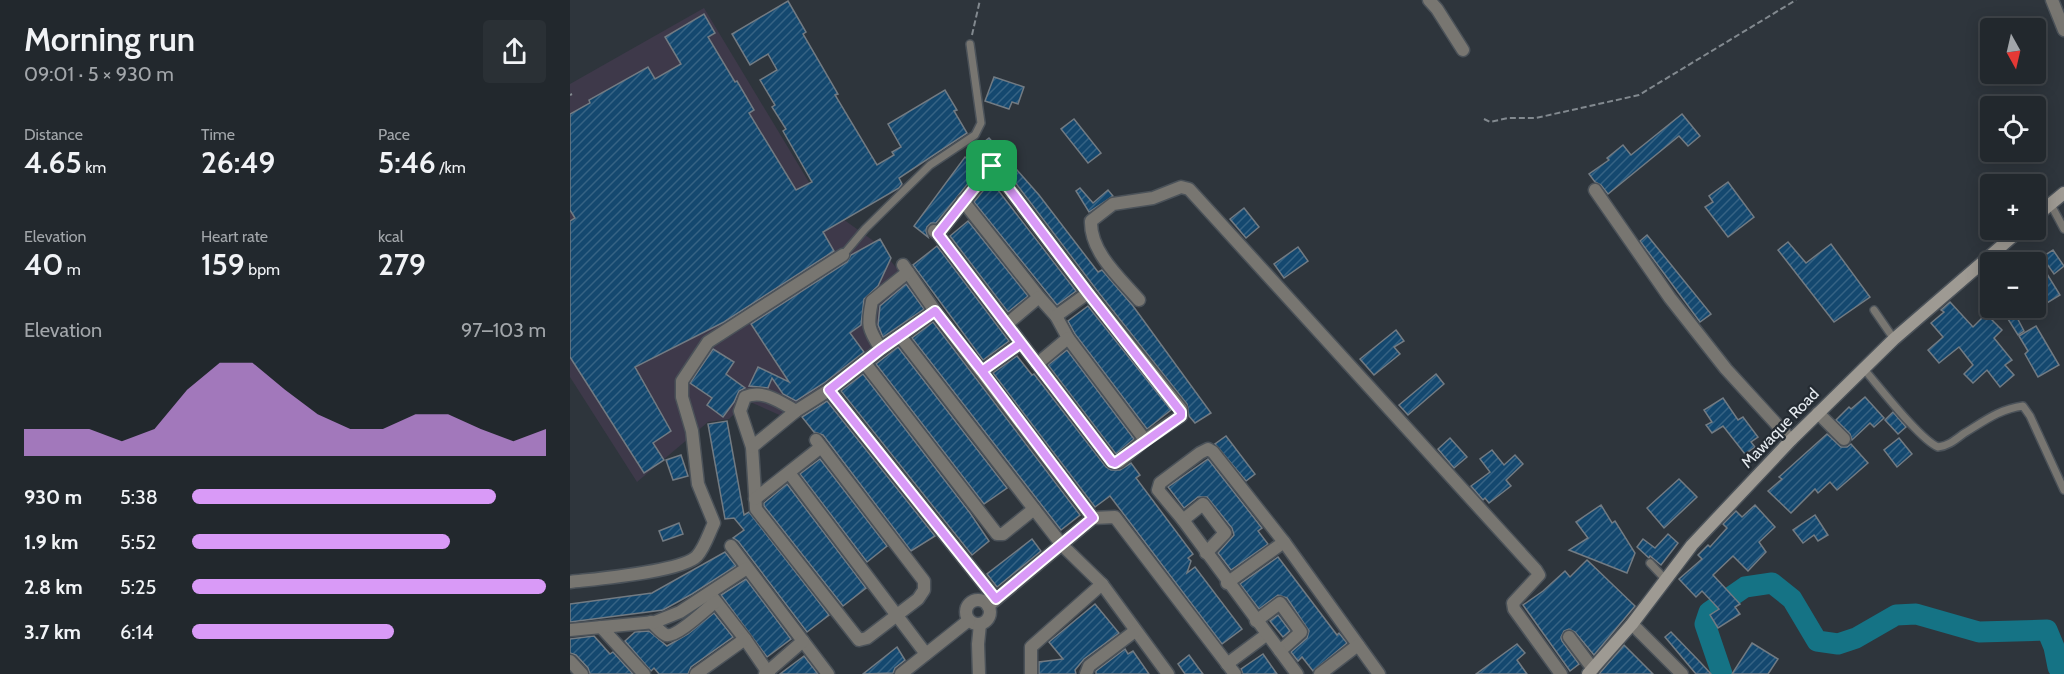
<!DOCTYPE html>
<html lang="en">
<head>
<meta charset="utf-8">
<style>
	body { margin:0; font-family:Cabin,sans-serif; background:#2a3035; color:#f1f3f6; height:100vh; display:flex; flex-direction:column; font-size:22px; white-space:nowrap }
	* { box-sizing:border-box; margin:0 }
	p { font-size:20px; color:#a2a6aa }
	.icon { flex:none; width:33px; height:33px; fill:none; stroke:currentColor; stroke-width:2; stroke-linecap:round; stroke-linejoin:round }
	.map { position:relative; flex:1; overflow:hidden }
	.panel { display:flex; flex-direction:column; background:#22282d; width:570px }
	.panel>* { flex:none }
	.needle { width:39px; rotate:172deg }
	.buttons { position:absolute; left:1410px; top:18px; display:grid; gap:12px }
	.buttons a { display:grid; place-items:center; width:66px; height:66px; border-radius:6px; background:#22282d; box-shadow:0 3px 15px #0003,0 0 0 2px #3f4449; font-size:30px }
	.pin { position:absolute; display:grid; place-items:center; width:51px; height:51px; color:#fff; margin:-26px; border-radius:12px; box-shadow:0 3px 9px #0006 }
	.round { display:grid; place-items:center; flex:none; width:63px; height:63px; border-radius:6px; background:#2a3035 }
	.head { display:flex; align-items:center; justify-content:space-between; height:102px; padding:0 24px }
	h1 { font-size:33px; font-weight:600; line-height:45px }
	.metrics { display:grid; grid-template-columns:repeat(3,1fr); gap:9px; height:102px; padding:6px 24px }
	.metrics div { display:grid; align-content:center }
	.metrics b { font-size:30px; font-weight:600 }
	.metrics small { font-size:16px; font-weight:400 }
	.metrics p { font-size:16px }
	.chart { height:168px; padding:12px 24px }
	.chart p { display:flex; justify-content:space-between }
	.chart svg { width:100%; height:108px; margin-top:6px; fill:#d99af7; opacity:.7 }
	ul { padding:0 24px; list-style:none; font-size:20px }
	li { display:grid; grid-template-columns:96px 72px 1fr; align-items:center; height:45px }
	li i { height:15px; border-radius:8px; background:#d99af7 }
	main { display:flex; flex:1; min-height:0 }
	.map>svg:first-child { display:block }
	.commercial { fill:#3e394a }
	.lines { fill:none; stroke-linecap:round; stroke-linejoin:round }
	.river { stroke:#157385; stroke-width:21 }
	.building { fill:url(#building-hatch); stroke:#727b83; stroke-width:1.5 }
	.lane-casing { stroke:#4b5259; stroke-width:10 }
	.street-casing { stroke:#4b5259; stroke-width:15 }
	.secondary-casing { stroke:#4b5259; stroke-width:15 }
	.path { stroke:#82898f; stroke-width:2; stroke-dasharray:6 3; stroke-linecap:butt }
	.lane { stroke:#787671; stroke-width:7 }
	.street { stroke:#787671; stroke-width:12 }
	.secondary { stroke:#9e9a93; stroke-width:12 }
	.route-casing { stroke:#fff; stroke-width:12 }
	.route { stroke:#d99af7; stroke-width:8 }
	.labels { text-anchor:middle; dominant-baseline:central; stroke-width:4.5; stroke-linejoin:round; paint-order:stroke }
	.street-label { font-size:16px; fill:#e5eaef; stroke:#242b32 }
</style>
</head>
<body>
<main>
<section class="panel">
<div class="head"><div><h1>Morning run</h1><p>09:01 · 5 × 930 m</p></div><a class="round"><svg class="icon" aria-label="share" viewBox="0 0 24 24"><path d="M12 15V3M7 8l5-5 5 5M5 13v7h14v-7"/></svg></a></div>
<div class="metrics">
<div><p>Distance</p><b>4.65<small> km</small></b></div>
<div><p>Time</p><b>26:49</b></div>
<div><p>Pace</p><b>5:46<small> /km</small></b></div>
</div>
<div class="metrics">
<div><p>Elevation</p><b>40<small> m</small></b></div>
<div><p>Heart rate</p><b>159<small> bpm</small></b></div>
<div><p>kcal</p><b>279</b></div>
</div>
<div class="chart"><p><span>Elevation</span>97–103 m</p>
<svg viewBox="0 0 160 44" preserveAspectRatio="none"><path d="M0 44V33L10 33L20 33L30 38L40 33L50 17L60 6L70 6L80 17L90 27L100 33L110 33L120 27L130 27L140 33L150 38L160 33V44z"/></svg>
</div>
<ul>
<li><b>930 m</b>5:38<i style="width:86%"></i></li>
<li><b>1.9 km</b>5:52<i style="width:73%"></i></li>
<li><b>2.8 km</b>5:25<i style="width:100%"></i></li>
<li><b>3.7 km</b>6:14<i style="width:57%"></i></li>
</ul>
</section>
<div class="map">
<svg width="1494" height="674" viewBox="0 0 1494 674">
	<defs>
		<pattern id="building-hatch" width="6" height="6" patternUnits="userSpaceOnUse" patternTransform="scale(1.5)"><rect width="6" height="6" fill="#14486f"/><path d="M-1 1l2-2M0 6l6-6M5 7l2-2" fill="none" stroke="#366384"/></pattern>
	</defs>
	<rect width="100%" height="100%" fill="#2e353c"/>
	<path class="commercial" d="M134 8 252 204 305 242 362 311 214 417 178 401 159 419 138 422 67 482 0 377V84Z"/>
	<g class="lines">
		<path class="river" d="M1152 674 1135 624 1139 612 1175 587 1202 583 1222 599 1247 641 1268 644 1286 638 1326 615 1346 614 1409 632 1477 630 1484 647 1488 667 1494 669"/>
	</g>
	<g class="building">
		<path d="M218 1 236 32 233 34 268 94 265 95 307 165 324 155 322 152 331 147 318 124 375 90 387 110 384 111 397 133 329 178 332 184 329 188 253 232 264 251 154 322 65 367 101 431 83 443 94 460 74 473 0 357V221L5 218 0 210V114L20 103 19 100 78 67 85 79 111 64 95 37 134 14 145 33 138 37 165 82 167 81 184 110 179 113 226 190 242 182 213 131 216 129 202 107 205 105 190 80 207 70 198 54 180 65 162 34Z"/>
		<path d="M424 77 454 87 448 104 442 102 439 109 415 101Z"/>
		<path d="M1112 114 1130 136 1118 146 1109 136 1038 194 1031 185 1025 182 1019 174 1039 160 1037 158 1053 145 1061 155Z"/>
		<path d="M504 119 531 153 518 163 491 129Z"/>
		<path d="M419 138 469 195 528 272 532 270 563 306 641 413 625 423 619 416 617 404 529 293 429 161 424 158 418 159 409 146Z"/>
		<path d="M395 157 409 170 366 223H361L357 227 356 231 358 237 344 226Z"/>
		<path d="M421 181 506 291 487 305 404 202Z"/>
		<path d="M1158 182 1184 217 1158 237 1135 207 1143 202 1139 196Z"/>
		<path d="M510 188 523 203 538 190 543 196 519 212 506 191Z"/>
		<path d="M674 208 689 227 676 238 660 219Z"/>
		<path d="M398 221 458 296 438 312 380 236Z"/>
		<path d="M1077 235 1141 314 1130 322 1070 241Z"/>
		<path d="M310 239 321 258 308 286 294 299 291 325 280 333 294 352 254 383 226 401 213 394 202 378 198 388 179 386 188 367 219 382 181 324 277 262 281 255Z"/>
		<path d="M1218 242 1236 263 1261 244 1300 297 1264 322 1208 250Z"/>
		<path d="M367 246 439 341 413 360 343 265Z"/>
		<path d="M728 247 738 261 714 278 704 264Z"/>
		<path d="M1483 250 1494 266 1484 274 1472 257Z"/>
		<path d="M1477 274 1490 295 1472 306 1466 296V281Z"/>
		<path d="M336 284 354 309 313 337 308 325 310 306Z"/>
		<path d="M1380 302 1403 327 1416 314 1432 330 1424 338 1442 360 1435 365 1444 375 1430 387 1417 370 1403 383 1394 374 1403 365 1389 347 1369 363 1358 350 1373 337 1361 323 1374 312 1371 310Z"/>
		<path d="M518 306 601 410 577 429 505 334 498 321Z"/>
		<path d="M1431 308H1442L1454 331 1448 335Z"/>
		<path d="M363 322 510 515 491 530 342 338Z"/>
		<path d="M1466 326 1489 365 1468 377 1455 354 1458 351 1449 336Z"/>
		<path d="M826 330 834 341 824 347 830 354 804 375 790 359Z"/>
		<path d="M328 347 437 488 414 504 306 364Z"/>
		<path d="M143 349 164 362 156 374 175 388 169 391 164 402 153 417 137 405 142 398 120 383Z"/>
		<path d="M497 350 564 439 546 454 478 365Z"/>
		<path d="M447 356 462 375 464 374 536 467 541 470H550L561 463 570 475 566 478 623 554 618 558 621 561 617 573 625 567 672 629 652 644 540 496 525 507 423 373Z"/>
		<path d="M293 374 400 513 419 541 402 555 271 391Z"/>
		<path d="M866 374 874 384 838 415 829 405Z"/>
		<path d="M1295 397 1314 418 1304 427 1300 423 1282 440 1280 434 1266 420 1279 407 1281 409Z"/>
		<path d="M1153 398 1168 420 1173 417 1188 437 1181 442 1185 447 1175 454 1153 426 1142 433 1136 425 1142 422 1134 410Z"/>
		<path d="M257 401 365 536 341 551 253 435 244 432 232 417Z"/>
		<path d="M1323 412 1336 427 1328 434 1315 420Z"/>
		<path d="M157 421 174 515 179 512 259 615 237 632 168 541 163 538 174 530 164 518 155 519 138 424Z"/>
		<path d="M1257 434 1271 447H1277L1281 444 1298 463 1267 490 1260 482 1248 493 1245 489 1221 513 1198 491 1212 479 1209 477Z"/>
		<path d="M656 436 685 474 676 481 645 444Z"/>
		<path d="M880 438 897 457 884 468 868 449Z"/>
		<path d="M1329 438 1342 454 1327 467 1314 450Z"/>
		<path d="M922 450 934 465 945 455 953 464 936 480 941 486 919 503 915 498 913 500 901 486 920 472 910 459Z"/>
		<path d="M111 455 118 476 103 480 96 460Z"/>
		<path d="M250 459 317 546 297 562 230 474Z"/>
		<path d="M638 459 692 528 688 531 698 544 661 570 648 553 664 535 662 528 637 497H628L614 508 598 487Z"/>
		<path d="M1109 479 1127 497 1094 528 1077 508Z"/>
		<path d="M217 484 296 588 273 606 194 506V503Z"/>
		<path d="M1031 505 1042 523 1045 521 1065 553 1057 573 999 550 1018 538 1006 522Z"/>
		<path d="M1185 505 1205 527 1189 542 1196 552 1178 571 1163 556 1143 575 1170 604 1165 607 1170 614 1148 628 1140 615 1149 609 1132 591 1126 597 1109 579 1132 559 1128 555 1138 545 1140 547 1157 528 1153 524 1166 511 1172 517Z"/>
		<path d="M1245 515 1258 535 1248 541 1244 535 1233 543 1223 530Z"/>
		<path d="M109 523 113 534 93 541 89 531Z"/>
		<path d="M1098 534 1108 543 1091 565 1080 556 1079 558 1067 547 1073 539 1085 548Z"/>
		<path d="M462 539 471 551 427 587 417 574Z"/>
		<path d="M155 552 166 566 122 594 93 610 0 622V604L82 593Z"/>
		<path d="M708 557 767 635 769 633 777 643 743 671 732 657 728 661 721 652 737 638 739 631 717 598 708 595 689 609 670 584Z"/>
		<path d="M1017 560 1065 606 1024 655 1005 632 999 629 994 631 991 637 992 641 1009 664 1000 671 953 605 973 591 995 571 1000 577Z"/>
		<path d="M176 579 221 639 197 657 151 595Z"/>
		<path d="M525 604 549 633 514 659 505 670 506 674H469V662L493 659 479 642Z"/>
		<path d="M144 613 163 637 121 667 118 674H89L84 668 81 671 55 641 65 632 79 631 97 646 118 634Z"/>
		<path d="M708 615 720 631 713 637 700 621Z"/>
		<path d="M1101 632 1130 662 1141 674H1126L1095 637Z"/>
		<path d="M24 636 40 654 43 652 63 674H20L18 668 6 655 0 653V639Z"/>
		<path d="M1182 643 1208 659 1198 674H1162Z"/>
		<path d="M947 644 955 653 947 660 957 674H906Z"/>
		<path d="M1054 645 1083 674H1029Z"/>
		<path d="M327 647 335 660 325 668 323 673 293 674Z"/>
		<path d="M555 649 558 654 563 651 579 674H526V671Z"/>
		<path d="M693 654 707 674H673L671 669Z"/>
		<path d="M619 655 627 666 633 674H615L608 664Z"/>
		<path d="M234 656 248 674H210Z"/>
	</g>
	<g class="lines">
		<g class="lane-casing">
			<g id="lane">
				<path d="M1480 203 1494 229"/>
				<path d="M1430 248 1439 262"/>
				<path d="M273 255 295 229 360 165 405 135 411 123 400 44"/>
				<path d="M1304 310 1324 339"/>
				<path d="M1293 368C1308 385 1350 440 1368 447 1378 446 1385 440 1393 434 1413 422 1429 409 1453 406L1460 416 1494 490"/>
				<path d="M1080 563 1095 579"/>
			</g>
		</g>
		<g class="street-casing">
			<g id="street">
				<path d="M859 0 867 9 893 50"/>
				<path d="M1482 0 1494 30"/>
				<path d="M1025 190 1100 298 1156 369 1221 440"/>
				<path d="M393 201 469 297 486 316 498 338 575 440"/>
				<path d="M364 231 368 234 542 462H549L575 440 611 416V409L518 293 422 166 368 234"/>
				<path d="M333 265 365 311 523 518"/>
				<path d="M569 300C550 278 520 252 521 221L543 204 583 198 611 187 619 189 966 570 969 575 943 603 944 609 991 674"/>
				<path d="M486 316 518 293"/>
				<path d="M437 324 469 297"/>
				<path d="M330 336 492 545 532 584 598 674"/>
				<path d="M311 349C298 329 297 325 302 301L338 272"/>
				<path d="M294 362 427 534H433L464 509"/>
				<path d="M467 364 498 338"/>
				<path d="M412 371 451 343"/>
				<path d="M259 390 426 599"/>
				<path d="M226 411C210 402 193 389 175 397L170 411 182 447 186 509 289 640 297 638 348 599 354 590V581L246 440"/>
				<path d="M1248 413 1274 439"/>
				<path d="M182 447 226 411 259 390 311 349 365 311"/>
				<path d="M220 474 356 654"/>
				<path d="M185 499 251 447"/>
				<path d="M613 520 633 504 655 533 636 553"/>
				<path d="M161 546 258 674"/>
				<path d="M0 582C25 579 112 572 127 556 135 547 139 533 144 523L128 484 122 431 112 397V381L138 342 273 255"/>
				<path d="M657 583 714 542"/>
				<path d="M140 594 175 639 199 674"/>
				<circle cx="408" cy="612" r="12"/>
				<path d="M418 606 523 518 545 517 665 674"/>
				<path d="M686 621 710 603 731 632 710 651"/>
				<path d="M81 622C85 625 91 633 96 635 106 638 136 609 145 602"/>
				<path d="M1062 624 1112 674"/>
				<path d="M31 627 74 674"/>
				<path d="M0 630 85 622 110 612 177 568"/>
				<path d="M999 637 1023 669"/>
				<path d="M0 661 12 674"/>
				<path d="M657 664 696 635"/>
				<path d="M126 674 175 639"/>
				<path d="M195 674 233 641"/>
				<path d="M331 674 399 620"/>
				<path d="M409 674 408 644 410 624"/>
				<path d="M461 674V647L532 584"/>
				<path d="M516 674 519 666 565 631"/>
				<path d="M727 674 613 520 588 490 590 483 630 453 638 449 643 452 714 542 809 674"/>
				<path d="M750 674 788 645"/>
			</g>
		</g>
		<g class="secondary-casing">
			<g id="secondary">
				<path d="M1466 216 1494 193"/>
				<path d="M1018 674 1062 624 1122 545 1221 440 1324 339 1450 230"/>
			</g>
		</g>
		<g class="path">
			<path d="M402 35 410 0"/>
			<path d="M0 95 2 94"/>
			<path d="M914 119 920 122 938 118H966L1069 95 1226 0"/>
		</g>
		<use href="#lane" class="lane"/>
		<use href="#street" class="street"/>
		<use href="#secondary" class="secondary"/>
	</g>
	<g class="lines">
		<g class="route-casing">
			<path id="route" d="M422 166 368 234 451 343 412 371 365 311 311 349 259 390 426 599 523 518 412 371 451 343 542 462 545 463 611 416V412L518 293 422 166"/>
		</g>
		<use href="#route" class="route"/>
	</g>
	<g class="labels">
		<g class="street-label">
			<text transform="translate(1210 428) rotate(-46)">Mawaque Road</text>
		</g>
	</g>
</svg>
<div class="buttons">
<a><svg class="needle" viewBox="-14 -14 28 28"><path d="M0-13l5 13h-10z" fill="#e53935"/><path d="M0 13l5-13h-10z" fill="#a2a6aa"/></svg></a>
<a><svg class="icon" aria-label="locate" viewBox="0 0 24 24"><circle cx="12" cy="12" r="6"/><path d="M12 2v4M12 18v4M2 12h4M18 12h4"/></svg></a>
<a>+</a>
<a>−</a>
</div>
<div class="pin" style="left:422px;top:166px;background:#1e9e55"><svg class="icon" aria-label="arrive" viewBox="0 0 24 24"><path d="M6 21V4h12l-3 4 3 4H6"/></svg></div>
</div>
</main>
</body>
</html>
